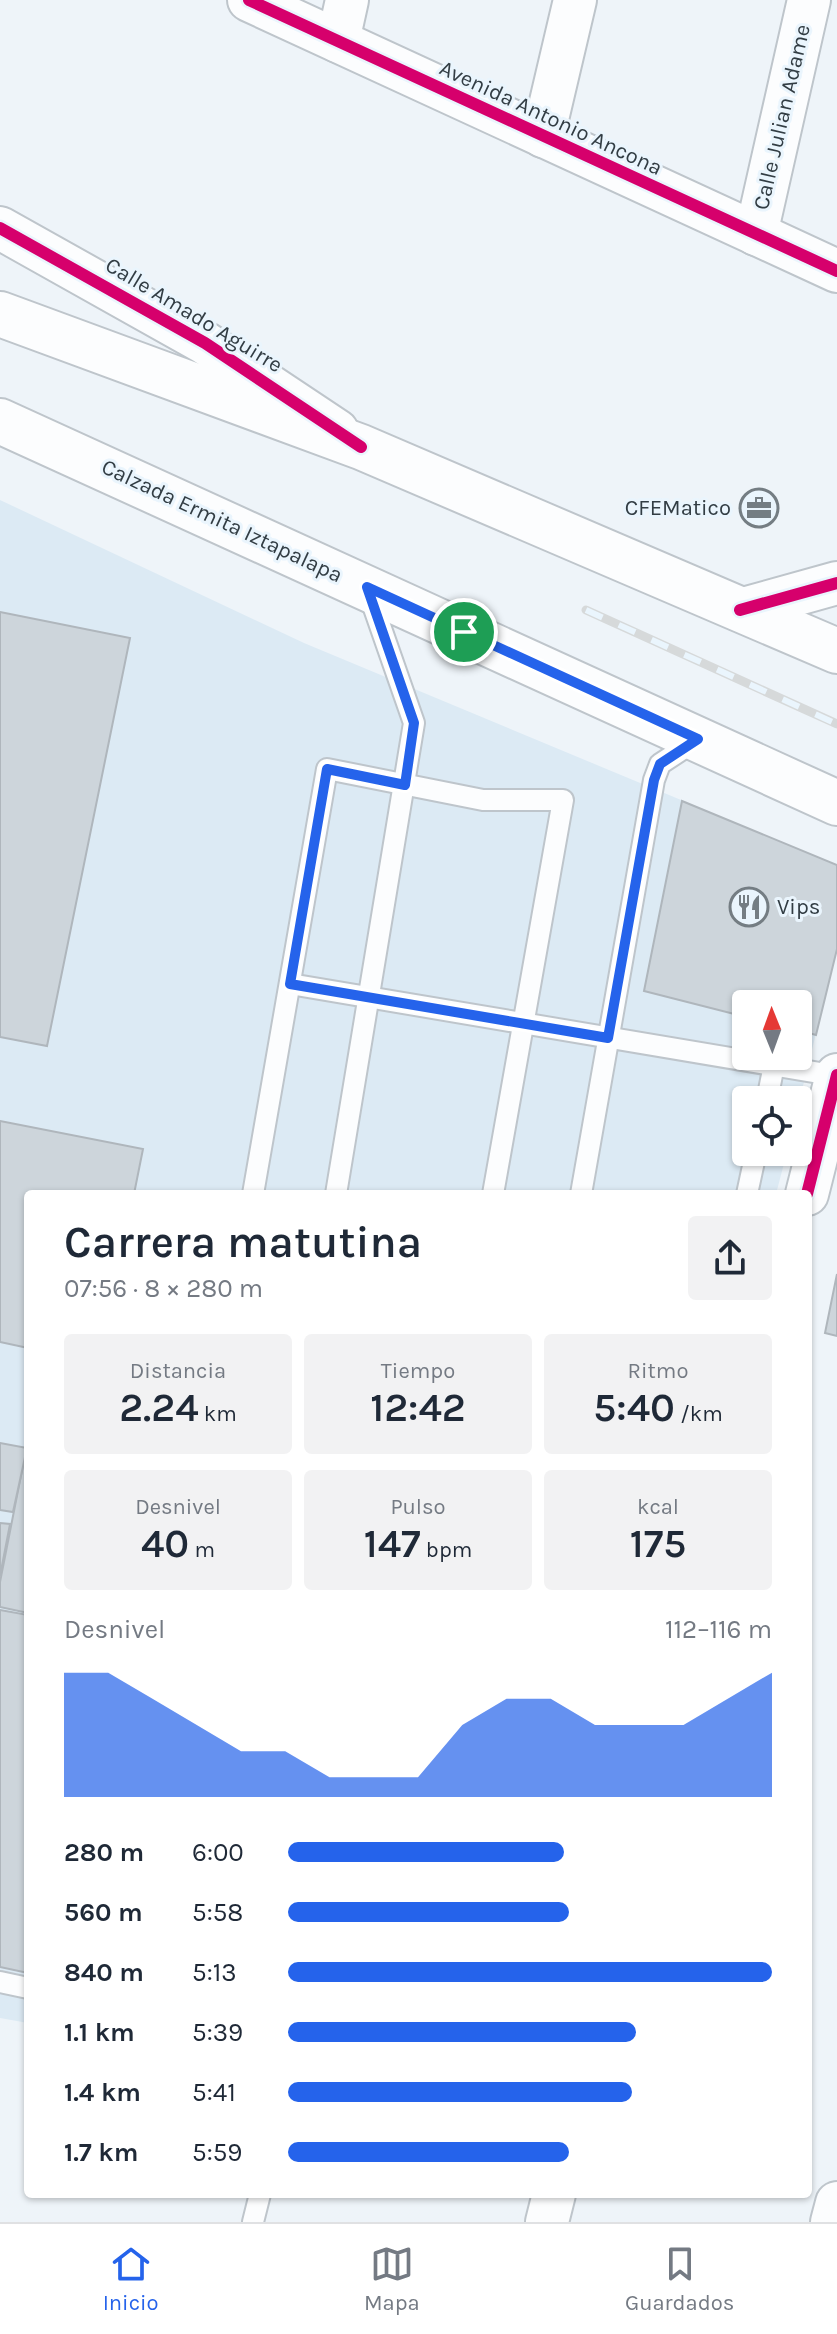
<!DOCTYPE html>
<html lang="es">
<head>
<meta charset="utf-8">
<style>
	body { margin:0; font-family:Karla,sans-serif; background:#f2f2f3; color:#1f2937; height:100vh; display:flex; flex-direction:column; font-size:30px; white-space:nowrap }
	* { box-sizing:border-box; margin:0 }
	p { font-size:26px; color:#747a83 }
	.icon { flex:none; width:44px; height:44px; fill:none; stroke:currentColor; stroke-width:2; stroke-linecap:round; stroke-linejoin:round }
	.map { position:relative; flex:1; overflow:hidden }
	.sheet { position:absolute; left:24px; top:1190px; width:788px; height:1008px; display:flex; flex-direction:column; background:#fff; border-radius:8px; box-shadow:0 2px 6px #0004 }
	.sheet>* { flex:none }
	.needle { width:52px; rotate:359deg }
	.buttons { position:absolute; left:732px; top:990px; display:grid; gap:16px }
	.buttons a { display:grid; place-items:center; width:80px; height:80px; border-radius:8px; background:#fff; box-shadow:0 2px 6px #0004; font-size:40px }
	.pin { position:absolute; display:grid; place-items:center; width:68px; height:68px; color:#fff; margin:-34px; border:4px solid #fff; border-radius:50%; box-shadow:0 2px 8px #0007 }
	.round { display:grid; place-items:center; flex:none; width:84px; height:84px; border-radius:8px; background:#f2f2f3 }
	.head { display:flex; align-items:center; justify-content:space-between; height:136px; padding:0 40px }
	h1 { font-size:44px; font-weight:600; line-height:60px }
	.figures { display:grid; grid-template-columns:repeat(3,1fr); gap:12px; height:136px; padding:8px 40px }
	.figures div { display:grid; align-content:center; border-radius:8px; background:#f2f2f3; text-align:center }
	.figures b { font-size:40px; font-weight:600 }
	.figures small { font-size:22px; font-weight:400 }
	.figures p { font-size:22px }
	.chart { height:224px; padding:16px 40px }
	.chart p { display:flex; justify-content:space-between }
	.chart svg { width:100%; height:144px; margin-top:8px; fill:#2563eb; opacity:.7 }
	ul { padding:0 40px; list-style:none; font-size:26px }
	li { display:grid; grid-template-columns:128px 96px 1fr; align-items:center; height:60px }
	li i { height:20px; border-radius:10px; background:#2563eb }
	.tabs { display:flex; justify-content:space-around; align-items:center; height:112px; border-top:2px solid #e0e1e3; background:#fff; font-size:22px; color:#747a83 }
	.tabs a { display:grid; justify-items:center; gap:4px }
	.tabs .current { color:#2563eb }
	.map>svg:first-child { display:block }
	.built { fill:#dceaf4; fill-rule:evenodd }
	.building { fill:#cdd5db; stroke:#afb6bc; stroke-width:2 }
	.lines { fill:none; stroke-linecap:round; stroke-linejoin:round }
	.service-casing { stroke:#bec5cb; stroke-width:24 }
	.minor-casing { stroke:#bec5cb; stroke-width:46 }
	.primary-casing { stroke:#bec5cb; stroke-width:48 }
	.service { stroke:#fcfdfe; stroke-width:20 }
	.minor { stroke:#fcfdfe; stroke-width:42 }
	.primary { stroke:#fcfdfe; stroke-width:44 }
	.rail-casing { stroke:#d6d9da; stroke-width:9 }
	.rail { stroke:#eaf5fd; stroke-width:6; stroke-dasharray:18; stroke-linecap:butt }
	.cycleway-casing { stroke:#eaf5fd; stroke-width:17 }
	.cycleway { stroke:#d6006c; stroke-width:12 }
	.route-casing { stroke:#fff; stroke-width:16 }
	.route { stroke:#2563eb; stroke-width:10 }
	.labels { text-anchor:middle; dominant-baseline:central; stroke-width:6; stroke-linejoin:round; paint-order:stroke }
	.street-label { font-size:22px; fill:#323d44; stroke:#eaf5fd }
	.poi-label { font-size:22px; fill:#323d44; stroke:#eaf5fd; text-anchor:end }
</style>
</head>
<body>
<div class="map">
<svg width="837" height="2222" viewBox="0 0 837 2222">
	<rect width="100%" height="100%" fill="#eef4f9"/>
	<path class="built" d="M0 500 304 643 837 865V949L798 1106V1100H746V1152H787L776 1194H28V2023L0 2018ZM746 1004H798V1056H746Z"/>
	<g class="building">
		<path d="M0 612 130 638 47 1046 0 1037Z"/>
		<path d="M682 801 837 865V949L816 1035 798 1030V1004H746V1017L644 991Z"/>
		<path d="M0 1121 143 1149 134 1194H28V1348L0 1342Z"/>
		<path d="M837 1274V1336L825 1333Z"/>
		<path d="M28 1440V1613L0 1607V1582Z"/>
		<path d="M0 1443 27 1448 13 1512 0 1510Z"/>
		<path d="M0 1523 10 1524 0 1576Z"/>
		<path d="M0 1610 28 1615V1973L0 1967Z"/>
	</g>
	<g class="lines">
		<g class="service-casing">
			<g id="service">
				<path d="M290 984 837 1076"/>
				<path d="M767 1100 774 1065"/>
				<path d="M253 1194 327 769 483 800H563L493 1194"/>
				<path d="M336 1194 414 723 368 591"/>
				<path d="M581 1194 654 780 660 764 698 739"/>
				<path d="M747 1194 756 1152"/>
				<path d="M0 1982 28 1988"/>
				<path d="M253 2222 260 2194"/>
			</g>
		</g>
		<g class="minor-casing">
			<g id="minor">
				<path d="M249 0 837 271"/>
				<path d="M338 41 347 0"/>
				<path d="M543 136 575 0"/>
				<path d="M0 228 205 343 337 431"/>
				<path d="M756 234 809 0"/>
				<path d="M740 610 837 583"/>
				<path d="M807 1194 837 1075"/>
				<path d="M547 2222 554 2194"/>
				<path d="M832 2222 837 2203"/>
			</g>
		</g>
		<g class="primary-casing">
			<g id="primary">
				<path d="M0 314 361 447 837 651"/>
				<path d="M0 421 837 803"/>
			</g>
		</g>
		<use href="#service" class="service"/>
		<use href="#minor" class="minor"/>
		<use href="#primary" class="primary"/>
		<g class="rail-casing">
			<path id="rail" d="M586 610 837 724"/>
		</g>
		<use href="#rail" class="rail"/>
		<g class="cycleway-casing">
			<g id="cycleway">
				<path d="M249 0 837 271"/>
				<path d="M0 228 205 343 361 447"/>
				<path d="M740 610 837 583"/>
				<path d="M807 1194 837 1075"/>
			</g>
		</g>
		<use href="#cycleway" class="cycleway"/>
	</g>
	<g class="lines">
		<g class="route-casing">
			<path id="route" d="M367 587 698 739 660 764 654 780 608 1038 290 984 327 769 405 785 414 723Z"/>
		</g>
		<use href="#route" class="route"/>
	</g>
	<defs>
		<g id="office-ring" transform="scale(2)"><circle r="9.5" fill="#eaf5fd" stroke="#747d83" stroke-width="1.5"/><path d="M-6-3h4V-5.5h4V-3h4V5H-6ZM-1-4.5V-3h2v-1.5ZM-6 0V1H6V0Z" fill="#747d83"/></g>
		<g id="restaurant-ring" transform="scale(2)"><circle r="9.5" fill="#eaf5fd" stroke="#747d83" stroke-width="1.5"/><path d="M-5-6h1v4h1v-4h1v4h1v-4h1v5L-1.5 .5V6h-2V.5L-5-1ZM5-6V6H3V1.5H1.5Q1.5-4 5-6Z" fill="#747d83"/></g>
	</defs>
	<g fill-rule="evenodd">
		<use href="#office-ring" x="759" y="508"/>
		<use href="#restaurant-ring" x="749" y="907"/>
	</g>
	<g class="labels">
		<g class="street-label">
			<text transform="translate(782 117) rotate(-77)">Calle Julian Adame</text>
			<text transform="translate(551 118) rotate(25)">Avenida Antonio Ancona</text>
			<text transform="translate(194 315) rotate(31)">Calle Amado Aguirre</text>
			<text transform="translate(222 521) rotate(25)">Calzada Ermita Iztapalapa</text>
		</g>
		<g class="poi-label">
			<text x="731" y="508">CFEMatico</text>
			<text x="777" y="907" text-anchor="start">Vips</text>
		</g>
	</g>
</svg>
<div class="buttons">
<a><svg class="needle" viewBox="-14 -14 28 28"><path d="M0-13l5 13h-10z" fill="#e53935"/><path d="M0 13l5-13h-10z" fill="#747a83"/></svg></a>
<a><svg class="icon" aria-label="locate" viewBox="0 0 24 24"><circle cx="12" cy="12" r="6"/><path d="M12 2v4M12 18v4M2 12h4M18 12h4"/></svg></a>
</div>
<div class="pin" style="left:464px;top:632px;background:#1e9e55"><svg class="icon" aria-label="arrive" viewBox="0 0 24 24"><path d="M6 21V4h12l-3 4 3 4H6"/></svg></div>
<section class="sheet">
<div class="head"><div><h1>Carrera matutina</h1><p>07:56 · 8 × 280 m</p></div><a class="round"><svg class="icon" aria-label="share" viewBox="0 0 24 24"><path d="M12 15V3M7 8l5-5 5 5M5 13v7h14v-7"/></svg></a></div>
<div class="figures">
<div><p>Distancia</p><b>2.24<small> km</small></b></div>
<div><p>Tiempo</p><b>12:42</b></div>
<div><p>Ritmo</p><b>5:40<small> /km</small></b></div>
</div>
<div class="figures">
<div><p>Desnivel</p><b>40<small> m</small></b></div>
<div><p>Pulso</p><b>147<small> bpm</small></b></div>
<div><p>kcal</p><b>175</b></div>
</div>
<div class="chart"><p><span>Desnivel</span>112–116 m</p>
<svg viewBox="0 0 160 44" preserveAspectRatio="none"><path d="M0 44V6L10 6L20 14L30 22L40 30L50 30L60 38L70 38L80 38L90 22L100 14L110 14L120 22L130 22L140 22L150 14L160 6V44z"/></svg>
</div>
<ul>
<li><b>280 m</b>6:00<i style="width:57%"></i></li>
<li><b>560 m</b>5:58<i style="width:58%"></i></li>
<li><b>840 m</b>5:13<i style="width:100%"></i></li>
<li><b>1.1 km</b>5:39<i style="width:72%"></i></li>
<li><b>1.4 km</b>5:41<i style="width:71%"></i></li>
<li><b>1.7 km</b>5:59<i style="width:58%"></i></li>
</ul>
</section>
</div>
<nav class="tabs">
<a class="current"><svg class="icon" aria-label="home" viewBox="0 0 24 24"><path d="M3 11l9-7 9 7M6 9v11h12V9"/></svg>Inicio</a>
<a><svg class="icon" aria-label="map" viewBox="0 0 24 24"><path d="M3 6l6-2 6 2 6-2v14l-6 2-6-2-6 2zM9 4v14M15 6v14"/></svg>Mapa</a>
<a><svg class="icon" aria-label="saved" viewBox="0 0 24 24"><path d="M7 4h10v16l-5-4-5 4z"/></svg>Guardados</a>
</nav>
</body>
</html>
